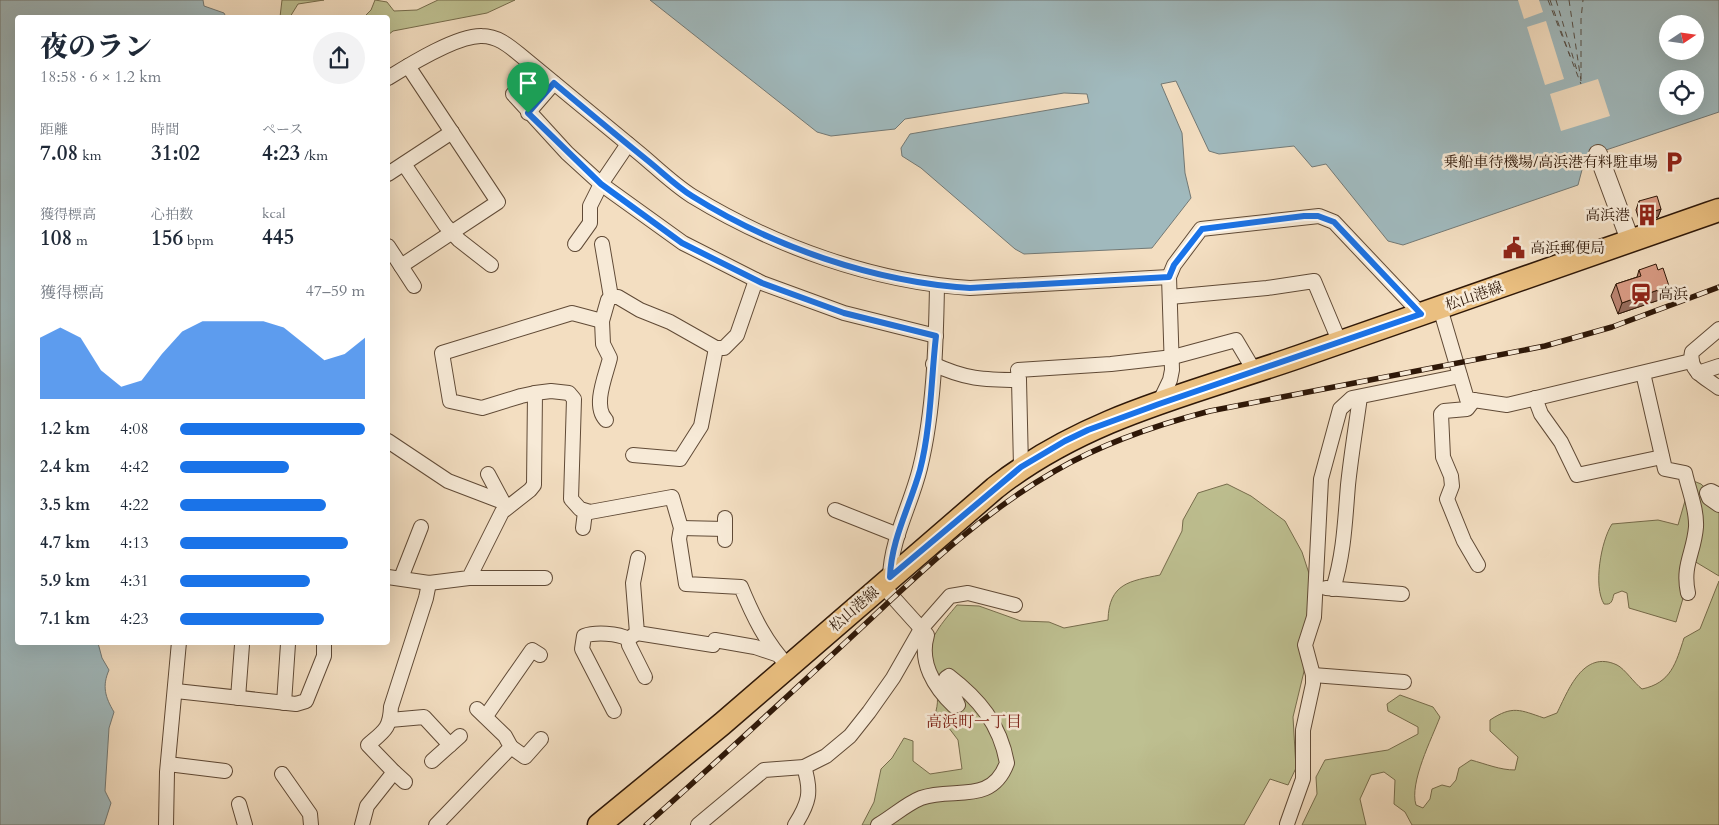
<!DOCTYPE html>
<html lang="ja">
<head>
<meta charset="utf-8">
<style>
	body { margin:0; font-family:Cardo,"Noto Serif JP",serif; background:#f2f2f3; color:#1f2937; height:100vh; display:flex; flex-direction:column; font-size:19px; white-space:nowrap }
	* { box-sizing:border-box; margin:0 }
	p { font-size:16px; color:#747a83 }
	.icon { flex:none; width:28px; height:28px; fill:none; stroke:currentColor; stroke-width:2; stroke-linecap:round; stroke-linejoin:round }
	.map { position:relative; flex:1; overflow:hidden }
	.drawer { position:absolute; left:15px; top:15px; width:375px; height:630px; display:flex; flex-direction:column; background:#fff; border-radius:5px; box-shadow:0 5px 20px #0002 }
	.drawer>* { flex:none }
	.needle { width:32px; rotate:77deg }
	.controls { position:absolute; left:1659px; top:15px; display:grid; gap:10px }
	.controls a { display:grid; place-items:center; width:45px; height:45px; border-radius:50%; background:#fff; box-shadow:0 5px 20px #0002; font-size:25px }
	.pin { position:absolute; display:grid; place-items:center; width:42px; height:42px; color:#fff; margin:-51px -21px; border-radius:50% 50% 50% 0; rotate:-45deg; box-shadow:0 0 5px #0007 }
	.pin .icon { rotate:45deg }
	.round { display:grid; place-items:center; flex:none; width:52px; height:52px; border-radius:26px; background:#f2f2f3 }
	.head { display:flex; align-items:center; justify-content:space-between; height:85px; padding:0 25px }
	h1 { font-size:28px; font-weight:800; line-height:38px }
	.metrics { display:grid; grid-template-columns:repeat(3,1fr); gap:8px; height:85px; padding:5px 25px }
	.metrics div { display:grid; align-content:center }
	.metrics b { font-size:21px; font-weight:800 }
	.metrics small { font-size:14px; font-weight:400 }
	.metrics p { font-size:14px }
	.chart { height:140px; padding:10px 25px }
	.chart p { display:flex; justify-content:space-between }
	.chart svg { width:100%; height:90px; margin-top:5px; fill:#1a73e8; opacity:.7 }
	ul { padding:0 25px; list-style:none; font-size:16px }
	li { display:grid; grid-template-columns:80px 60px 1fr; align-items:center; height:38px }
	li i { height:12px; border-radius:6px; background:#1a73e8 }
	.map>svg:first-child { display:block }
	.green { fill:#bec091; stroke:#766c4c }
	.water { fill:#a0b9bd; stroke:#737975; fill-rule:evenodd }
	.pier { fill:#f3dec1 }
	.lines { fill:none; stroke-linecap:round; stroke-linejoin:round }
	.ferry { stroke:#575047; stroke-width:1; stroke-dasharray:6 5; stroke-linecap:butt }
	.minor-casing { stroke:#604a36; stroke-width:16 }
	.tertiary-casing { stroke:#604a36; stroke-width:20 }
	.primary-casing { stroke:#2f1808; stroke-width:25 }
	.minor { stroke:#f7ead7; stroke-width:14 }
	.tertiary { stroke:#f7ead7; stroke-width:18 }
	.primary { stroke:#eabf80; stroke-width:22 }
	.rail-casing { stroke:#2f1808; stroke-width:5.5 }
	.rail { stroke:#f7ead7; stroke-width:4; stroke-dasharray:11; stroke-linecap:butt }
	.wall { fill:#ba8471; stroke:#2f1808 }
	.shaded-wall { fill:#976c5c; stroke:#2f1808 }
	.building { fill:#d89a83; stroke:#2f1808 }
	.route-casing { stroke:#fff; stroke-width:10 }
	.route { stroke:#1a73e8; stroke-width:6 }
	.labels { text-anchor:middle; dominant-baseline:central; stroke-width:5; stroke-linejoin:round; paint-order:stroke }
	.poi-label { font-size:15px; fill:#2f1808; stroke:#f7ead7; text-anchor:end }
	.street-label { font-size:15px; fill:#2f1808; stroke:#f7ead7 }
	.neighbourhood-label { font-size:16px; fill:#7a1f14; stroke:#f7ead7 }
</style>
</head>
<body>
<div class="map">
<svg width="1719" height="825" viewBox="0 0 1719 825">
	<rect width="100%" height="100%" fill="#f3dec1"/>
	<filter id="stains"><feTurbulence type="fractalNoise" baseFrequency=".004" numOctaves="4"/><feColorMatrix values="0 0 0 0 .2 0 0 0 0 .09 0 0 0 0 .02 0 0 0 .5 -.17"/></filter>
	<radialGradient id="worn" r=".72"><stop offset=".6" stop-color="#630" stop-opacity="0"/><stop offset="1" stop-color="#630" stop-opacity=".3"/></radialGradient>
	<g class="green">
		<path d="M282 0H324L298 4 290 17H280Z"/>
		<path d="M375 0 387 2 394 11 417 10 438 0H515L487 13 393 31 388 35V18L364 17 371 10Z"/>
		<path d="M1691 480 1701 484 1719 501V576L1694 561 1676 622 1629 608 1627 593 1622 591 1614 594C1612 601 1612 605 1604 604 1593 586 1601 541 1612 524L1658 520 1678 525Z"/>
		<path d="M1227 484 1251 496 1285 521 1302 552 1316 595 1313 634 1293 717 1296 768 1288 785 1270 779 1244 825H862L874 802 881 769 892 758 904 738 913 741V761L930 774 962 769 958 740 936 711C942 687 928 682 927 663 927 639 943 622 957 605L979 606 1021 621 1049 622 1064 628 1108 620C1109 583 1130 581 1160 575L1182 531 1183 520 1198 493Z"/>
		<path d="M1719 581V825H1412L1405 812 1394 804 1395 780 1384 772 1371 775 1360 799 1366 825H1302L1317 794 1316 777 1325 760 1388 750 1418 734V727L1388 711 1387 704 1400 695 1433 707 1440 717C1432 738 1409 783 1416 805L1423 808 1430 799 1432 789 1442 785 1450 787 1456 780 1459 768 1471 760C1486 764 1500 770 1515 770L1518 757 1490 731V720C1513 705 1520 710 1544 718L1557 713C1568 691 1583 649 1617 665 1625 669 1634 683 1642 689 1671 683 1676 663 1684 638L1700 629Z"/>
	</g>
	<g class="water">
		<path d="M0 0H203L204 6 224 13 226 17 18 18V642L98 643 102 658 109 670C102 686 105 697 114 712L109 728 105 791 111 803 104 825H0Z"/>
		<path d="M650 0H1719V112L1606 150 1583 166 1578 185 1403 245 1388 241 1326 164 1312 167 1294 146 1219 154 1209 151 1176 81 1161 84 1182 133 1185 173 1191 198 1152 248 1024 254 1015 249 921 168 902 156 901 148 910 134 1089 103 1087 94 1064 93 905 119 895 129 831 136 817 132ZM1668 24H1695V51H1668ZM1668 79H1695V106H1668Z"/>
	</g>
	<g class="pier">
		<path d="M1518 0H1539L1543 12 1524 19Z"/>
		<path d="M1546 21 1564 79 1545 85 1527 27Z"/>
		<path d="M1598 79 1610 116 1561 131 1550 94Z"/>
	</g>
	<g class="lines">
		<g class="ferry">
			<path d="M1548 0 1581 84"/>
			<path d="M1550 0 1570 56"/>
			<path d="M1556 0 1578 74"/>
			<path d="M1569 0 1581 81"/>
			<path d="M1581 79V19L1583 0"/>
		</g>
		<g class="minor-casing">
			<g id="minor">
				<path d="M388 78C409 65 457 35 482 36 497 36 508 45 519 54 559 87 599 120 639 153 656 167 673 184 692 196 774 246 873 282 970 288L1169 277"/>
				<path d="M513 94 567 153 601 184 683 243 762 283 844 313 936 336"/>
				<path d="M528 113 554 83"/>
				<path d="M404 164 445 225 459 240 491 265"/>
				<path d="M388 174 452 132"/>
				<path d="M575 244 590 223V206L601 184 628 144"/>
				<path d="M602 244 611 297"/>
				<path d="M388 246 401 266 498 202 408 66"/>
				<path d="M401 266 414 286"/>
				<path d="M1170 297 1267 288 1314 281 1340 343"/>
				<path d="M1440 308 1467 399 1507 405 1691 361"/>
				<path d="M602 321 603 344 610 358C606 375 592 406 606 420"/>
				<path d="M1719 329 1692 352C1688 371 1706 378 1719 388"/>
				<path d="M933 364C965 379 983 380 1019 380L1018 370 1111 364 1173 357 1236 340 1255 372"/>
				<path d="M1643 373 1665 469 1685 473C1689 491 1697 509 1696 527 1694 553 1682 565 1688 593"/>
				<path d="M1698 373 1719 366"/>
				<path d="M1019 380 1021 467"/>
				<path d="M535 393 521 396 482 408 450 401 442 353 572 313 602 321 608 300 611 297H618L640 310 670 322 716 348H724L737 335 756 280"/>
				<path d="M1535 398 1541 414 1561 442 1577 475 1662 457"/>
				<path d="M1474 400 1467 409 1444 411 1441 414 1443 457 1451 476 1452 486 1447 499 1464 541 1478 565"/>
				<path d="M1159 403 1170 380 1172 370 1169 277 1174 265 1201 229 1319 216 1334 222 1421 314"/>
				<path d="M388 441 448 481 503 502"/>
				<path d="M633 455 680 459 701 426 716 348"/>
				<path d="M488 474 504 504"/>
				<path d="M1719 495 1711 491 1707 493 1709 498 1719 505"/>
				<path d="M835 510 898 535"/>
				<path d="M725 518V540"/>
				<path d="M583 528 585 512"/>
				<path d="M681 528 725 529"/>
				<path d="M638 558 633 583 637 633 713 645 715 640 755 647 776 654"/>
				<path d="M388 577 429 583 469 578 502 512 530 490 534 485 535 393 551 391 569 393 574 399 571 499 580 509 590 512 672 497 681 528 679 539 686 584 741 587C753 616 766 643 788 666"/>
				<path d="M890 577C891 539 911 505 920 468 934 411 936 345 937 286"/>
				<path d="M401 578 421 527"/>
				<path d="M469 578H545"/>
				<path d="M1326 588 1402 594"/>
				<path d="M1333 589C1344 554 1345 521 1348 485 1351 456 1356 426 1360 397"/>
				<path d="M628 639 629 645 645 677"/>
				<path d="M1313 675 1404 682"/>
				<path d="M176 691 296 704 306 701 324 656V642"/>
				<path d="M238 698 242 645"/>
				<path d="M284 703 288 644"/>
				<path d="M614 711 582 649 584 636C595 632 618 633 628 639L637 633"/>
				<path d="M486 716 532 650 540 655"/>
				<path d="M390 720 424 717 450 745"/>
				<path d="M511 747 525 757 541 739"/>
				<path d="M432 761 460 736"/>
				<path d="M168 764 225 771"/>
				<path d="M394 772 405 782"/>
				<path d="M282 774 310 814 311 825"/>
				<path d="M239 804 245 825"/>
				<path d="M1287 824 1303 779V730L1313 684V675L1305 645 1314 617 1321 479 1340 409 1352 398 1460 376"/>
				<path d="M166 825 167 772 179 642"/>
				<path d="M362 825 367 806 394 772 368 745C384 731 390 729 391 707L426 598 429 583"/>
				<path d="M436 825 511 747 505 736 477 709"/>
				<path d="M698 825 764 770 804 767 826 756 850 736 869 712 893 678 921 629 950 596 968 593 1015 605"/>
				<path d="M795 825C809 803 812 792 804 767"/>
				<path d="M878 825C892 817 906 804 921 798 953 786 991 806 1007 763 1000 724 979 699 949 676L946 678 958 705 954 706C934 687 919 662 927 635L882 585"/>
			</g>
		</g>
		<g class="tertiary-casing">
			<path id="tertiary" d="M1598 154 1630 240"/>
		</g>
		<g class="primary-casing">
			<path id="primary" d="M599 825 722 724 995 488C1085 417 1191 394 1298 357 1438 309 1578 258 1719 210"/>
		</g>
		<use href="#minor" class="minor"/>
		<use href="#tertiary" class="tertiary"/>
		<use href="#primary" class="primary"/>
		<g class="rail-casing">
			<path id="rail" d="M646 825C719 760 790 694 861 628 922 571 982 513 1055 471 1103 443 1156 425 1210 411L1545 346 1612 327 1719 287"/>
		</g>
		<use href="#rail" class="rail"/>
	</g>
	<g class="wall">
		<path d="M1639 201 1661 209 1658 217 1640 223 1636 210Z"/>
		<path d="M1639 270H1658L1669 286 1665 298 1618 314 1611 296 1616 284 1637 277Z"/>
	</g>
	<g class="shaded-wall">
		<path d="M1661 209 1658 217 1640 223 1643 215Z"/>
		<path d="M1669 286 1665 298 1618 314 1622 303Z"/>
	</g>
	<g class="building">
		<path d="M1657 196 1661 209 1643 215 1639 201Z"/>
		<path d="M1656 264 1658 270 1663 268 1669 286 1622 303 1616 284 1641 276 1639 270Z"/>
	</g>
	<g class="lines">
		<g class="route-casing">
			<path id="route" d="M554 83C585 109 616 135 647 160 662 172 676 186 692 196 773 247 874 282 970 288L1169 277 1174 265 1202 229 1304 216H1318L1334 222 1421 314 1159 404 1088 430 1065 441 1021 467 890 577C891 540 910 506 920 470 931 427 931 380 936 336L844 313 762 283 682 243 601 184 528 113Z"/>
		</g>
		<use href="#route" class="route"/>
	</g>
	<defs>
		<g id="parking-bare" transform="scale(1.725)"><path d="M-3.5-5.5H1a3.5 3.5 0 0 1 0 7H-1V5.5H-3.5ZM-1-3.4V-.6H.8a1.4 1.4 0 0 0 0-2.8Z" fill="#8f2418" stroke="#f7ead7" stroke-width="2.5" paint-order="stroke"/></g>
		<g id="building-bare" transform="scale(1.725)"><path d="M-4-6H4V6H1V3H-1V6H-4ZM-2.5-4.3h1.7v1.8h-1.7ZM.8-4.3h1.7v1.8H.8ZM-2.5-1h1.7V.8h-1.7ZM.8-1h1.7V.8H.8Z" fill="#8f2418" stroke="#f7ead7" stroke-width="2.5" paint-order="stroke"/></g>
		<g id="civic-bare" transform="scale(1.725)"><path d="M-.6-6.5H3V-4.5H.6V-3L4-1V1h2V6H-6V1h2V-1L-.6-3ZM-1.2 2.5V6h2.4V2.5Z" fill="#8f2418" stroke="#f7ead7" stroke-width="2.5" paint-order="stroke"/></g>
		<g id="station-bare" transform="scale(1.725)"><path d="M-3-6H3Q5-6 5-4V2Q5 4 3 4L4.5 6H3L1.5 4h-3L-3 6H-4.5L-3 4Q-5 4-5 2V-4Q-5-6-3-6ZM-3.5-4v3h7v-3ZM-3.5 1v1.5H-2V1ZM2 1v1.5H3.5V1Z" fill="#8f2418" stroke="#f7ead7" stroke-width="2.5" paint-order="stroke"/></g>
	</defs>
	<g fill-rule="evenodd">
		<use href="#parking-bare" x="1674" y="162"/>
		<use href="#building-bare" x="1647" y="215"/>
		<use href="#civic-bare" x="1514" y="248"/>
		<use href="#station-bare" x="1641" y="294"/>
	</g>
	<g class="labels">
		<g class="poi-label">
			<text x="1658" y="162">乗船車待機場/高浜港有料駐車場</text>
			<text x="1630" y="215">高浜港</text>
			<text x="1530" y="248" text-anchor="start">高浜郵便局</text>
			<text x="1658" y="294" text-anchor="start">高浜</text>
		</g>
		<g class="street-label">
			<text transform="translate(1474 296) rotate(-19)">松山港線</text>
			<text transform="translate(854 609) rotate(-41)">松山港線</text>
		</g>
		<g class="neighbourhood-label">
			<text x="974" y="722">高浜町一丁目</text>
		</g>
	</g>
	<rect width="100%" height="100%" filter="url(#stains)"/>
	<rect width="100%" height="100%" fill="url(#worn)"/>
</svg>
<div class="controls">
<a><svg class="needle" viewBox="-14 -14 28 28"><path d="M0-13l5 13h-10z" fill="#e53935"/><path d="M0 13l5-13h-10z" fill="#747a83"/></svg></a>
<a><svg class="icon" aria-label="locate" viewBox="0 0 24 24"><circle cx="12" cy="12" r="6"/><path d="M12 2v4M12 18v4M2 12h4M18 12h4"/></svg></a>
</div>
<div class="pin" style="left:528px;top:113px;background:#1e9e55"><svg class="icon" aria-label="arrive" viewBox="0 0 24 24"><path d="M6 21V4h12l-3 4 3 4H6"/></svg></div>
<section class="drawer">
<div class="head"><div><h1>夜のラン</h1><p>18:58 · 6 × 1.2 km</p></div><a class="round"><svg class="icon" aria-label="share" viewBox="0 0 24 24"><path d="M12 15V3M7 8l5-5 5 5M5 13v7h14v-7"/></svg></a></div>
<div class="metrics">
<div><p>距離</p><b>7.08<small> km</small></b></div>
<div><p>時間</p><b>31:02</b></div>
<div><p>ペース</p><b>4:23<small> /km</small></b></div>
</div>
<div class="metrics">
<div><p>獲得標高</p><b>108<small> m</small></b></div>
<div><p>心拍数</p><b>156<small> bpm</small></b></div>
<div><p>kcal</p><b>445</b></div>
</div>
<div class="chart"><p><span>獲得標高</span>47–59 m</p>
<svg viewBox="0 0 160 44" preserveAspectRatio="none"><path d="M0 44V14L10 9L20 14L30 30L40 38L50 35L60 22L70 11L80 6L90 6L100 6L110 6L120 9L130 17L140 25L150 22L160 14V44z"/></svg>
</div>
<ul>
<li><b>1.2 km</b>4:08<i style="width:100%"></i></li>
<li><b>2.4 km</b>4:42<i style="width:59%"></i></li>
<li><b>3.5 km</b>4:22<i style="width:79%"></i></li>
<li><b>4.7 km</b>4:13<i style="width:91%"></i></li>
<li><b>5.9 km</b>4:31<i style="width:70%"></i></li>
<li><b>7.1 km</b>4:23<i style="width:78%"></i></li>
</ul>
</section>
</div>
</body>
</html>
